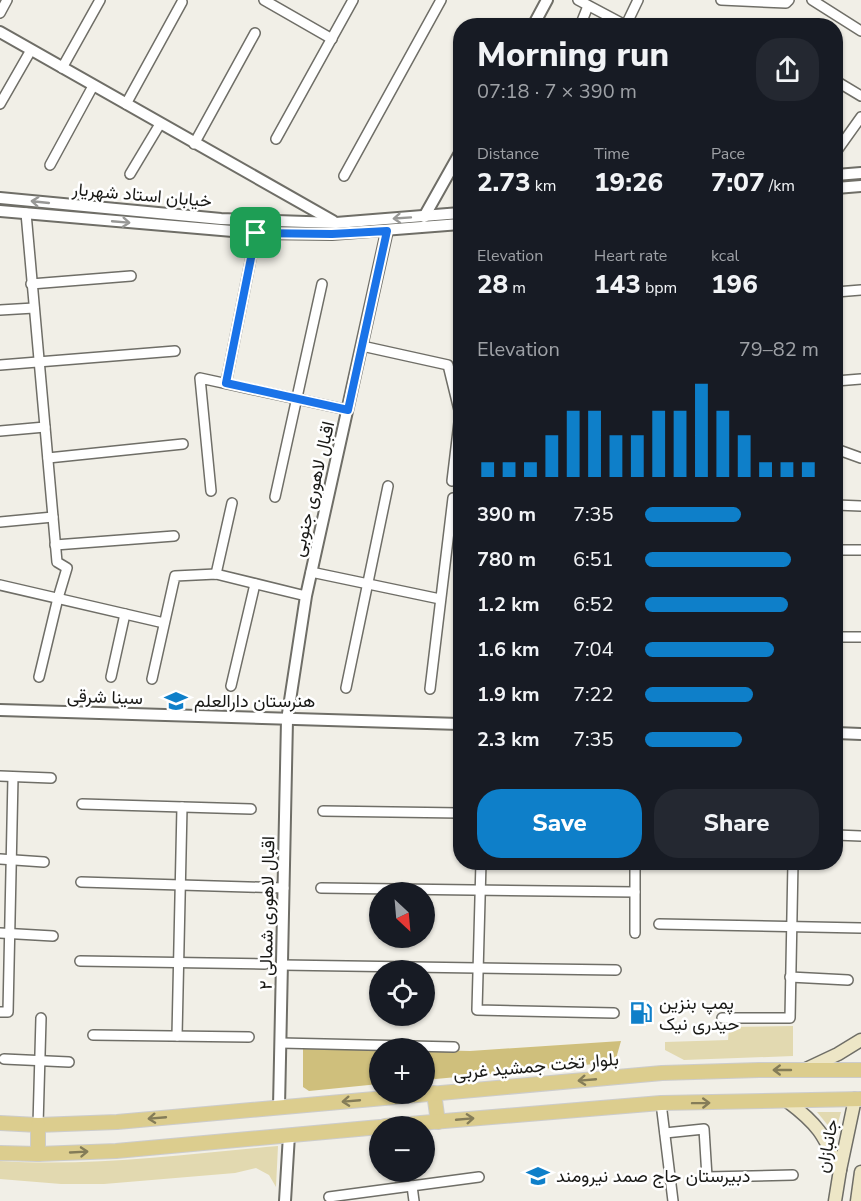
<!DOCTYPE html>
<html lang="en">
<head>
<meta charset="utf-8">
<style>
	body { margin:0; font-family:"Nunito Sans",Vazirmatn,sans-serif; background:#242831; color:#f1f3f6; height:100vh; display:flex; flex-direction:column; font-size:22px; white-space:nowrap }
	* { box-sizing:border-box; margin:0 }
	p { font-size:20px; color:#9ea1a6 }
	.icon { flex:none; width:33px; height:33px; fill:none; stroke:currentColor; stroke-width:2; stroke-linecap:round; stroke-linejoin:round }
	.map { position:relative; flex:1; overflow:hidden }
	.sheet { position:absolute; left:453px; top:18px; width:390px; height:852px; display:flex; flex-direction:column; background:#171b24; border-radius:24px; box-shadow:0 2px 4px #0004 }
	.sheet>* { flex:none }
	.needle { width:39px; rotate:154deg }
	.buttons { position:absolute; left:369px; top:882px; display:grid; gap:12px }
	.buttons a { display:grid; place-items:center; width:66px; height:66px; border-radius:50%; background:#171b24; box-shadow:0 2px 4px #0004; font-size:30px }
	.pin { position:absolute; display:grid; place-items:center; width:51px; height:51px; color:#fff; margin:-26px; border-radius:12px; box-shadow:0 3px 9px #0006 }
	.round { display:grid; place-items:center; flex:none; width:63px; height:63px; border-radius:24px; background:#242831 }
	.head { display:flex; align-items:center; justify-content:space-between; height:102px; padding:0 24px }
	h1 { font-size:33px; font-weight:800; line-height:45px }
	.figures { display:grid; grid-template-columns:repeat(3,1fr); gap:9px; height:102px; padding:6px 24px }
	.figures div { display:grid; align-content:center }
	.figures b { font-size:26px; font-weight:800 }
	.figures small { font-size:16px; font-weight:400 }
	.figures p { font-size:16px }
	.chart { height:168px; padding:12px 24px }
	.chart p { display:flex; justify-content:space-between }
	.chart svg { width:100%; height:108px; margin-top:6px; stroke:#0e7fc9; stroke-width:6 }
	.cta { display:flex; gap:12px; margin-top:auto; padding:12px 24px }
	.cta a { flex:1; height:69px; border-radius:24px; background:#0e7fc9; color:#fff; font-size:24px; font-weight:800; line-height:69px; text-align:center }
	.cta a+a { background:#242831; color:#f1f3f6 }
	ul { padding:0 24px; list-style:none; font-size:20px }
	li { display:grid; grid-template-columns:96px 72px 1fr; align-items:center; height:45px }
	li i { height:15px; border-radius:8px; background:#0e7fc9 }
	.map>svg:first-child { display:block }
	.green { fill:#e2d9b0 }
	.forest { fill:#cfbf7c }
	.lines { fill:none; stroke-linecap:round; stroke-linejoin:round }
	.minor-casing { stroke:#6f6e67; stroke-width:12 }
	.tertiary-casing { stroke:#6f6e67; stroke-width:14 }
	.secondary-casing { stroke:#6f6e67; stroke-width:15 }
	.primary-casing { stroke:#ccc; stroke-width:16 }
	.minor { stroke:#fff; stroke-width:9 }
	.tertiary { stroke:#fff; stroke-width:10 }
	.secondary { stroke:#ede6c6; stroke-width:12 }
	.primary { stroke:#dccd8e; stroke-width:14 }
	.oneway { stroke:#989896 }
	.oneway2 { stroke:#847c58 }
	.route-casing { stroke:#fff; stroke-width:12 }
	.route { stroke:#1a73e8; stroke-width:8 }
	.labels { text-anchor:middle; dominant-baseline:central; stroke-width:5; stroke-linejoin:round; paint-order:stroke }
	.street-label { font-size:18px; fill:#191916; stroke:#fff }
	.poi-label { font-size:18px; fill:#191916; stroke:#fff; text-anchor:start }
</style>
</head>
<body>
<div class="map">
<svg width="861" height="1201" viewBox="0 0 861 1201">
	<rect width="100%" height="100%" fill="#f1efe7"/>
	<g class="green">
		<path d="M793 1026V1056L684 1060 665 1050V1042L728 1040 729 1027Z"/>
		<path d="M817 1112H841L835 1134Z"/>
		<path d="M278 1146 276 1187 269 1175 256 1168 235 1173 104 1184H61L0 1179V1161C92 1167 186 1154 278 1146Z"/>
	</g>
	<g class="forest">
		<path d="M621 1041 615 1062 425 1080V1050L470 1051Z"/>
		<path d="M303 1049 379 1050V1084L309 1091 303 1087Z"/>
	</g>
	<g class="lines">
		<g class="minor-casing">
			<g id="minor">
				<path d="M264 0 332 39"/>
				<path d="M578 0 627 26"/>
				<path d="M721 0 786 3 789 0"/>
				<path d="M812 0 861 31"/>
				<path d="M0 13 7 0"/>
				<path d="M626 25 638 0"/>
				<path d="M580 26 588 6"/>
				<path d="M62 68 100 0"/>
				<path d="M836 81 861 96"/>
				<path d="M0 104 31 50"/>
				<path d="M126 104 182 2"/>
				<path d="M276 139 353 0"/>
				<path d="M194 144 255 33"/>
				<path d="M836 152 861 117"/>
				<path d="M50 165 93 86"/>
				<path d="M130 174 160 124"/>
				<path d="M344 176 441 0"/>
				<path d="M26 213 57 562 67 568 58 598 39 677"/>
				<path d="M31 284 131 276"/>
				<path d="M836 292 861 290"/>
				<path d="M0 310 34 308"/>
				<path d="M362 346 448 365 460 414 452 481"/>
				<path d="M0 365 175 351"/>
				<path d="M836 381 861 379"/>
				<path d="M226 383 256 233"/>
				<path d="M0 431 45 427"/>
				<path d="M836 449 861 458"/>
				<path d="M48 458 183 444"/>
				<path d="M211 491 200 378 348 410"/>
				<path d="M275 497 322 284"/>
				<path d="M836 505 861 506"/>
				<path d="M0 522 53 517"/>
				<path d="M55 545 174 536"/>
				<path d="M836 550H861"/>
				<path d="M311 572 440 599"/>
				<path d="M216 574 232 503"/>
				<path d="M0 585 164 623"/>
				<path d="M836 637H861"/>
				<path d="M111 677 125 614"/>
				<path d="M152 679 175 576 216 574 306 596"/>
				<path d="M231 686 255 584"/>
				<path d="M346 688 388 486"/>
				<path d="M430 689 453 498"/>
				<path d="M0 776 51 778"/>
				<path d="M82 804 251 809"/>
				<path d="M323 811 460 813"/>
				<path d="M836 835 861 836"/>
				<path d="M0 859 44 862"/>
				<path d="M481 862 477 1010 614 1013"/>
				<path d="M81 882 284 888"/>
				<path d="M321 888 635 892"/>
				<path d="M659 924 861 928"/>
				<path d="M0 933 53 936"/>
				<path d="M635 933V862"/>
				<path d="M80 961 265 964"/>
				<path d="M282 965 616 970"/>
				<path d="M790 977 848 980"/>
				<path d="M0 1012H8L13 777"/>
				<path d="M722 1018H790L793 862"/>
				<path d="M93 1035 249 1037"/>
				<path d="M177 1036 182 807"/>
				<path d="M281 1043 454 1047"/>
				<path d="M4 1059 69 1062"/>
				<path d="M661 1103 673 1201"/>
				<path d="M38 1125 41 1018"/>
				<path d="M665 1133 704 1129 707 1177 793 1175"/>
				<path d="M412 1186 414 1201"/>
				<path d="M329 1197 479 1177"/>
			</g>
		</g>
		<g class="tertiary-casing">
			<g id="tertiary">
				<path d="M533 26 547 0"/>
				<path d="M0 32 333 221"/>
				<path d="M836 175 861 173"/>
				<path d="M836 188 861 186"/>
				<path d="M0 198 221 219 336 223 460 213"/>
				<path d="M0 211 256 233 332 234 460 224"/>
				<path d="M424 217 460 153"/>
				<path d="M0 710 460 724"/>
				<path d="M836 733 861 734"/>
				<path d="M279 1107 287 720 306 596 387 231"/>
				<path d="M285 1201 289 1135"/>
			</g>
		</g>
		<g class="secondary-casing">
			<g id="secondary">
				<path d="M804 1070 838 1054 861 1040"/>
				<path d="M787 1101C819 1125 823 1134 840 1170"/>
				<path d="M835 1201 840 1170 855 1099"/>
				<path d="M857 1201 861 1172"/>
			</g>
		</g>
		<g class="primary-casing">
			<g id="primary">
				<path d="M434 1093 438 1122"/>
				<path d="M0 1123 38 1125 117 1122 662 1073 759 1070H861"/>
				<path d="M38 1125V1154"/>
				<path d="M385 1126 661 1103 861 1099"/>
				<path d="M0 1153 38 1154 116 1151 380 1127"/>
			</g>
		</g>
		<use href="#minor" class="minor"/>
		<use href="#tertiary" class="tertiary"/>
		<use href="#secondary" class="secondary"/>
		<use href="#primary" class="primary"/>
	</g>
	<defs><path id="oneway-shaft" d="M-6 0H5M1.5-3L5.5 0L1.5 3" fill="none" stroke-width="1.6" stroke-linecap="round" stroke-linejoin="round" transform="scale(1.5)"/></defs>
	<g class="oneway">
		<use href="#oneway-shaft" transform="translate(40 202) rotate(-174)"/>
		<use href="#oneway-shaft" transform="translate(402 218) rotate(176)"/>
		<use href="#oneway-shaft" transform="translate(121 222) rotate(5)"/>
	</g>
	<g class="oneway2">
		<use href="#oneway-shaft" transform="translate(782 1070) rotate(-180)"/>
		<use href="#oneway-shaft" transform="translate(587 1080) rotate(175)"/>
		<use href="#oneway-shaft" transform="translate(351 1101) rotate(175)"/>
		<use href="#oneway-shaft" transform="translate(701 1103) rotate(-1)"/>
		<use href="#oneway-shaft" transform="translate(157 1118) rotate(175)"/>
		<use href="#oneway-shaft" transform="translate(465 1119) rotate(-5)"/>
		<use href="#oneway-shaft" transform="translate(79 1152) rotate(-3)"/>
	</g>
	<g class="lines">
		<g class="route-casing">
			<path id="route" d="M387 231 348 410 226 383 256 233 332 234Z"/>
		</g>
		<use href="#route" class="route"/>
	</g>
	<defs>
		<g id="school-bare" transform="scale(1.8)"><path d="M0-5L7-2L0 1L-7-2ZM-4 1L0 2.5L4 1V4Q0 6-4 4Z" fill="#0e7fc9" stroke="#fff" stroke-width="2.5" paint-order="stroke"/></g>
		<g id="fuel-bare" transform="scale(1.8)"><path d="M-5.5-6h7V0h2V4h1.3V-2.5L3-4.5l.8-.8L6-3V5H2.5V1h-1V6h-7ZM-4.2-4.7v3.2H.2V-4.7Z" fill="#0e7fc9" stroke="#fff" stroke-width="2.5" paint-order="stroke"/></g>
	</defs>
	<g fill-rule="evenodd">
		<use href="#school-bare" x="176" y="701"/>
		<use href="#fuel-bare" x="641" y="1013"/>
		<use href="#school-bare" x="538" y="1176"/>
	</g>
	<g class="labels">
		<g class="street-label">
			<text transform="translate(142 195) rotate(5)">خیابان استاد شهریار</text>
			<text transform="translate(313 489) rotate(-77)">اقبال لاهوری جنوبی</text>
			<text transform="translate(105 697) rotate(2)">سینا شرقی</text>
			<text transform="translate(267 913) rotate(-89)">اقبال لاهوری شمالی ۲</text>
			<text transform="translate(536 1066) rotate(-5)">بلوار تخت جمشید غربی</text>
			<text transform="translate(827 1146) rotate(-79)">جانبازان</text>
		</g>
		<g class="poi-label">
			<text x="194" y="701">هنرستان دارالعلم</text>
			<text x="659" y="1003">پمپ بنزین<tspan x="659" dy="21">حیدری نیک</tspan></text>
			<text x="556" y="1176">دبیرستان حاج صمد نیرومند</text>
		</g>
	</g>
</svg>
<div class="buttons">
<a><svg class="needle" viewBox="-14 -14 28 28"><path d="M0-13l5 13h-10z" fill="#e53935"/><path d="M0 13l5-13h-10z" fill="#9ea1a6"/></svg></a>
<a><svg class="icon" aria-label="locate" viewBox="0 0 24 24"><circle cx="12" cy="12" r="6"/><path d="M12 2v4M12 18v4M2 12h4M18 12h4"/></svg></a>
<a>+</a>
<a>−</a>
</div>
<div class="pin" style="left:256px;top:233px;background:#1e9e55"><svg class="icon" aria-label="arrive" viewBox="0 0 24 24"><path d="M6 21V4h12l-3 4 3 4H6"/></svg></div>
<section class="sheet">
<div class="head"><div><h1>Morning run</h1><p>07:18 · 7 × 390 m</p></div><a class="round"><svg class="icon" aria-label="share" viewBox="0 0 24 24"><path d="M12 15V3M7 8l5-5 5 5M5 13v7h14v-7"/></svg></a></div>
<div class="figures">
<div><p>Distance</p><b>2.73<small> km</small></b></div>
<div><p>Time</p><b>19:26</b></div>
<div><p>Pace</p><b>7:07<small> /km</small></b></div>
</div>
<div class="figures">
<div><p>Elevation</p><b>28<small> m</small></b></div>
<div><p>Heart rate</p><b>143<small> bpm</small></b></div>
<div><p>kcal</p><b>196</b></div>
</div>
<div class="chart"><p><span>Elevation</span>79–82 m</p>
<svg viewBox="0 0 160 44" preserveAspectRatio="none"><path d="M5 44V38M15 44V38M25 44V38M35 44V27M45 44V17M55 44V17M65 44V27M75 44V27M85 44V17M95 44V17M105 44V6M115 44V17M125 44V27M135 44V38M145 44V38M155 44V38"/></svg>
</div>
<ul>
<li><b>390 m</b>7:35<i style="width:55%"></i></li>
<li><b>780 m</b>6:51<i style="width:84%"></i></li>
<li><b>1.2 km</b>6:52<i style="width:82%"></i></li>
<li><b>1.6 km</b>7:04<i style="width:74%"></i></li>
<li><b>1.9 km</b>7:22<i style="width:62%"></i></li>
<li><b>2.3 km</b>7:35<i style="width:56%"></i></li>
</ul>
<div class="cta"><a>Save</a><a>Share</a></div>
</section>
</div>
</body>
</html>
